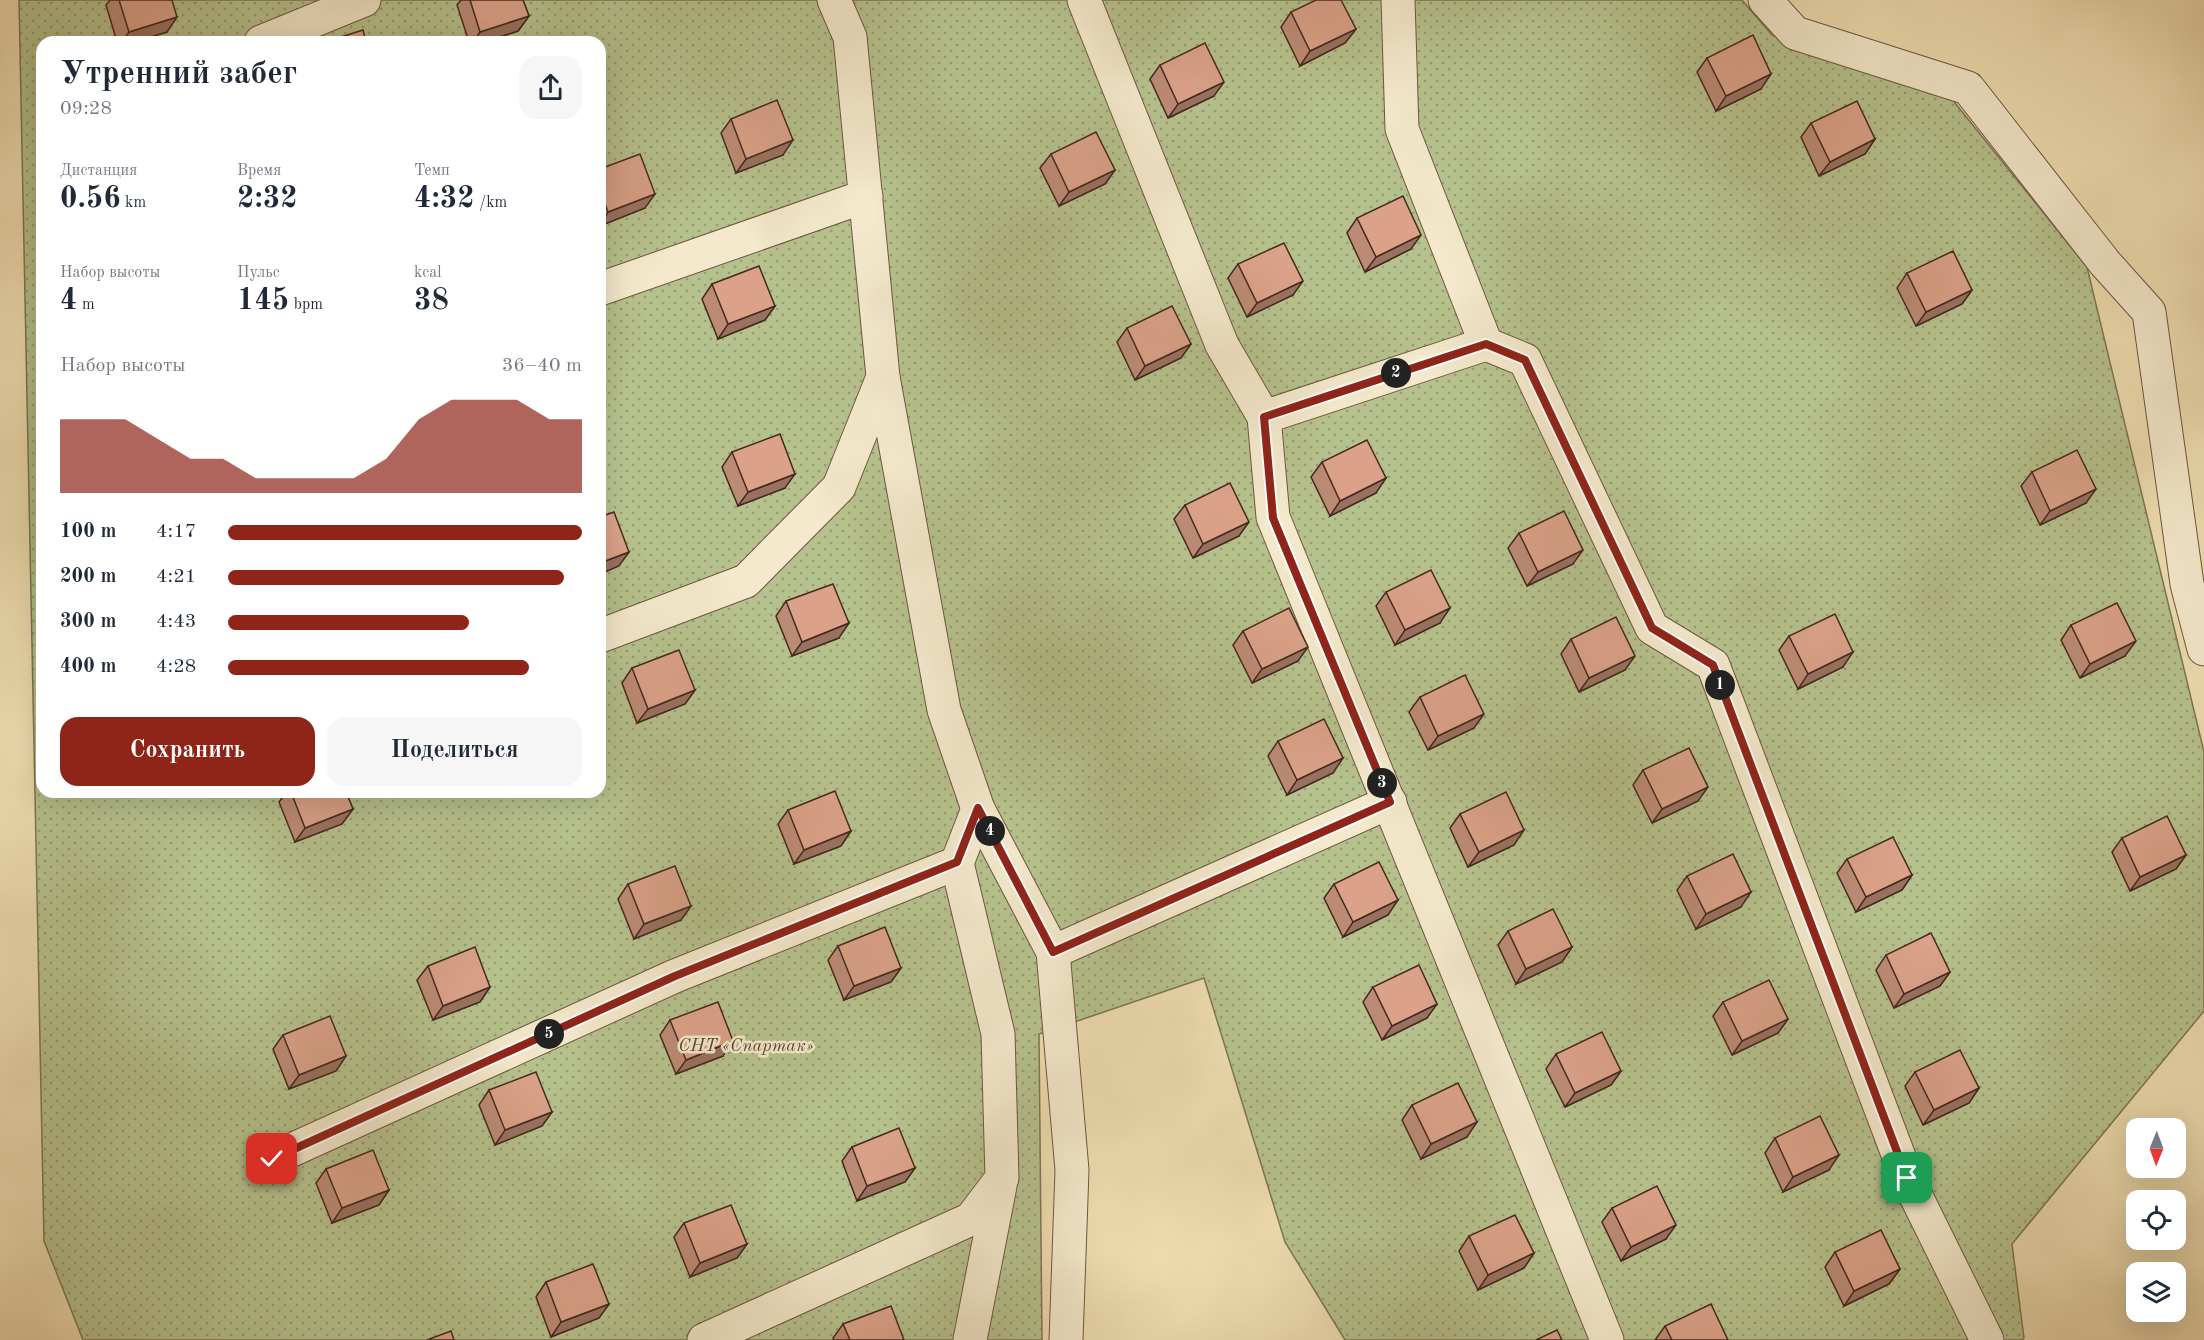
<!DOCTYPE html>
<html lang="ru">
<head>
<meta charset="utf-8">
<style>
	body { margin:0; font-family:"Old Standard TT",serif; background:#f6f6f7; color:#1f2937; height:100vh; display:flex; flex-direction:column; font-size:22px; white-space:nowrap }
	* { box-sizing:border-box; margin:0 }
	p { font-size:20px; color:#747a83 }
	.icon { flex:none; width:33px; height:33px; fill:none; stroke:currentColor; stroke-width:2; stroke-linecap:round; stroke-linejoin:round }
	.map { position:relative; flex:1; overflow:hidden }
	.sheet { position:absolute; left:36px; top:36px; width:570px; height:762px; display:flex; flex-direction:column; background:#fff; border-radius:18px; box-shadow:0 6px 24px #0002 }
	.sheet>* { flex:none }
	.needle { width:39px; rotate:181deg }
	.fabs { position:absolute; left:2126px; top:1118px; display:grid; gap:12px }
	.fabs a { display:grid; place-items:center; width:60px; height:60px; border-radius:12px; background:#fff; box-shadow:0 6px 24px #0002; font-size:30px }
	.pin { position:absolute; display:grid; place-items:center; width:51px; height:51px; color:#fff; margin:-26px; border-radius:12px; box-shadow:0 3px 9px #0006 }
	.km { position:absolute; width:30px; height:30px; margin:-15px; border-radius:50%; background:#222; color:#fff; font-size:16px; line-height:30px; text-align:center }
	.round { display:grid; place-items:center; flex:none; width:63px; height:63px; border-radius:18px; background:#f6f6f7 }
	.head { display:flex; align-items:center; justify-content:space-between; height:102px; padding:0 24px }
	h1 { font-size:33px; font-weight:600; line-height:45px }
	.stats { display:grid; grid-template-columns:repeat(3,1fr); gap:9px; height:102px; padding:6px 24px }
	.stats div { display:grid; align-content:center }
	.stats b { font-size:30px; font-weight:600 }
	.stats small { font-size:16px; font-weight:400 }
	.stats p { font-size:16px }
	.chart { height:168px; padding:12px 24px }
	.chart p { display:flex; justify-content:space-between }
	.chart svg { width:100%; height:108px; margin-top:6px; fill:#8f2418; opacity:.7 }
	.button { display:flex; gap:12px; margin-top:auto; padding:12px 24px }
	.button a { flex:1; height:69px; border-radius:18px; background:#8f2418; color:#fff; font-size:24px; font-weight:600; line-height:69px; text-align:center }
	.button a+a { background:#f6f6f7; color:#1f2937 }
	ul { padding:0 24px; list-style:none; font-size:20px }
	li { display:grid; grid-template-columns:96px 72px 1fr; align-items:center; height:45px }
	li i { height:15px; border-radius:8px; background:#8f2418 }
	.map>svg:first-child { display:block }
	.green { fill:url(#green-dots); stroke:#7d7656; stroke-width:1.5; fill-rule:evenodd }
	.lines { fill:none; stroke-linecap:round; stroke-linejoin:round }
	.minor-casing { stroke:#6e5643; stroke-width:35 }
	.minor { stroke:#f4e9cc; stroke-width:33 }
	.wall { fill:#bc8b76; stroke:#44291f; stroke-width:1.5 }
	.shaded-wall { fill:#997160; stroke:#44291f; stroke-width:1.5 }
	.building { fill:#dba289; stroke:#44291f; stroke-width:1.5 }
	.route-casing { stroke:#fff; stroke-width:12 }
	.route { stroke:#8f2418; stroke-width:8 }
	.labels { text-anchor:middle; dominant-baseline:central; stroke-width:5; stroke-linejoin:round; paint-order:stroke }
	.park-label { font-size:18px; font-style:italic; fill:#5b4835; stroke:#f4e9cc }
</style>
</head>
<body>
<div class="map">
<svg width="2204" height="1340" viewBox="0 0 2204 1340">
	<defs>
		<pattern id="green-dots" width="8" height="8" patternUnits="userSpaceOnUse" patternTransform="scale(1.5)"><rect width="8" height="8" fill="#b6c28d"/><path d="M2 2h.1M6 6h.1" fill="none" stroke="#969e73" stroke-width="1.8" stroke-linecap="round"/></pattern>
	</defs>
	<rect width="100%" height="100%" fill="#eeddb0"/>
	<filter id="stains"><feTurbulence type="fractalNoise" baseFrequency=".00333" numOctaves="4"/><feColorMatrix values="0 0 0 0 .2 0 0 0 0 .09 0 0 0 0 .02 0 0 0 .5 -.17"/></filter>
	<radialGradient id="worn" r=".72"><stop offset=".6" stop-color="#630" stop-opacity="0"/><stop offset="1" stop-color="#630" stop-opacity=".3"/></radialGradient>
	<path class="green" d="M19 0H1742L1772 35 1951 98 2087 267 2204 752V1011L2012 1244 2024 1338 2022 1340H1345L1285 1242 1204 978 1039 1034 1042 1340H83L44 1241ZM42 42H600V792H42Z"/>
	<g class="lines">
		<g class="minor-casing">
			<g id="minor">
				<path d="M834 0 850 37 883 377 944 710 978 809 1053 952 1072 1170 1066 1340"/>
				<path d="M1084 0 1222 345 1264 417"/>
				<path d="M1398 0 1402 129 1486 344 1264 417 1273 517 1607 1340"/>
				<path d="M1765 0 1795 33 1968 88 2105 263 2149 312 2187 584 2204 649"/>
				<path d="M261 42 364 0"/>
				<path d="M600 289 866 196"/>
				<path d="M1486 344 1525 360 1652 628 1713 665 1907 1178 1987 1340"/>
				<path d="M600 636 746 581 839 487 883 377"/>
				<path d="M1053 952 1390 802"/>
				<path d="M272 1159 675 976 957 863"/>
				<path d="M704 1340 971 1219 1002 1178 998 1034 957 863 978 809"/>
				<path d="M970 1340 1000 1186"/>
			</g>
		</g>
		<use href="#minor" class="minor"/>
	</g>
	<g class="wall">
		<path d="M110 0H172L167 32 134 42H117L106 5Z"/>
		<path d="M461 0H523L529 16 518 31 484 42H469L457 5Z"/>
		<path d="M1291 12 1356 29 1345 43 1300 66 1281 27Z"/>
		<path d="M1707 58 1761 89 1716 111 1697 72Z"/>
		<path d="M1160 65 1214 96 1168 118 1150 79Z"/>
		<path d="M731 119 783 155 736 173 721 133Z"/>
		<path d="M1811 123 1875 139 1865 154 1819 176 1801 137Z"/>
		<path d="M1051 154 1115 170 1105 184 1059 206 1040 168Z"/>
		<path d="M600 169 645 208 600 226Z"/>
		<path d="M1357 218 1411 249 1365 272 1347 233Z"/>
		<path d="M1238 264 1293 295 1247 317 1228 278Z"/>
		<path d="M1907 273 1972 290 1962 304 1916 326 1897 288Z"/>
		<path d="M712 284 775 306 765 320 718 339 702 299Z"/>
		<path d="M1127 328 1191 344 1181 358 1135 380 1117 342Z"/>
		<path d="M732 452 785 488 738 506 722 467Z"/>
		<path d="M1322 462 1376 493 1330 516 1311 477Z"/>
		<path d="M2032 472 2086 503 2040 525 2021 486Z"/>
		<path d="M1185 505 1239 536 1193 558 1174 519Z"/>
		<path d="M1519 533 1573 564 1527 586 1508 548Z"/>
		<path d="M1386 592 1440 623 1395 645 1376 606Z"/>
		<path d="M786 601 839 638 792 656 776 616Z"/>
		<path d="M2071 625 2125 656 2080 678 2061 640Z"/>
		<path d="M1243 631 1298 661 1252 683 1233 645Z"/>
		<path d="M1789 636 1843 667 1798 689 1779 650Z"/>
		<path d="M1571 639 1625 670 1579 692 1561 654Z"/>
		<path d="M632 668 695 690 685 704 637 723 622 683Z"/>
		<path d="M1420 697 1474 728 1428 750 1409 712Z"/>
		<path d="M1278 741 1333 773 1287 795 1268 756Z"/>
		<path d="M1643 770 1698 801 1652 823 1633 785Z"/>
		<path d="M287 792H346L353 809 342 824 295 842 279 802Z"/>
		<path d="M788 810 851 831 841 846 794 864 778 824Z"/>
		<path d="M1460 814 1514 845 1468 867 1450 828Z"/>
		<path d="M2122 838 2186 855 2176 869 2130 891 2112 852Z"/>
		<path d="M1847 859 1912 875 1902 890 1856 912 1837 873Z"/>
		<path d="M1687 876 1741 907 1696 929 1677 890Z"/>
		<path d="M628 884 691 906 681 920 634 939 618 899Z"/>
		<path d="M1334 884 1388 915 1343 937 1324 898Z"/>
		<path d="M1508 931 1572 947 1562 962 1516 984 1498 945Z"/>
		<path d="M838 946 901 968 891 982 844 1000 828 960Z"/>
		<path d="M1886 955 1950 972 1940 986 1894 1008 1876 970Z"/>
		<path d="M428 966 490 987 480 1002 433 1020 417 980Z"/>
		<path d="M1373 987 1427 1018 1382 1040 1363 1002Z"/>
		<path d="M1723 1002 1788 1019 1778 1033 1732 1055 1713 1016Z"/>
		<path d="M670 1020 723 1056 676 1074 660 1035Z"/>
		<path d="M283 1035 346 1056 336 1071 289 1089 273 1049Z"/>
		<path d="M1556 1054 1621 1071 1611 1085 1565 1107 1546 1069Z"/>
		<path d="M1915 1072 1979 1088 1969 1103 1923 1125 1905 1086Z"/>
		<path d="M489 1090 552 1112 542 1126 495 1145 479 1105Z"/>
		<path d="M1412 1105 1467 1137 1421 1159 1402 1120Z"/>
		<path d="M1775 1138 1829 1170 1783 1192 1765 1153Z"/>
		<path d="M852 1147 915 1168 905 1182 857 1201 842 1161Z"/>
		<path d="M326 1169 389 1190 379 1205 332 1223 316 1183Z"/>
		<path d="M1612 1208 1666 1239 1621 1261 1602 1222Z"/>
		<path d="M684 1223 747 1244 737 1258 690 1277 674 1237Z"/>
		<path d="M1469 1236 1534 1253 1524 1268 1478 1290 1459 1251Z"/>
		<path d="M1835 1252 1900 1269 1889 1284 1844 1306 1825 1267Z"/>
		<path d="M546 1282 609 1304 599 1318 551 1337 536 1297Z"/>
		<path d="M843 1324 904 1340H834L833 1338Z"/>
		<path d="M1665 1326 1728 1340H1655Z"/>
	</g>
	<g class="shaded-wall">
		<path d="M529 16 518 31 484 42H473L480 32Z"/>
		<path d="M177 17 167 32 134 42H122L129 32Z"/>
		<path d="M1356 29 1345 43 1300 66 1310 51Z"/>
		<path d="M1771 74 1761 89 1716 111 1726 96Z"/>
		<path d="M1224 82 1214 96 1168 118 1178 104Z"/>
		<path d="M1875 139 1865 154 1819 176 1830 162Z"/>
		<path d="M793 140 783 155 736 173 746 159Z"/>
		<path d="M1115 170 1105 184 1059 206 1069 192Z"/>
		<path d="M655 194 645 208 600 226V224L608 212Z"/>
		<path d="M1421 235 1411 249 1365 272 1376 257Z"/>
		<path d="M1303 281 1293 295 1247 317 1257 303Z"/>
		<path d="M1972 290 1962 304 1916 326 1926 312Z"/>
		<path d="M775 306 765 320 718 339 728 324Z"/>
		<path d="M1191 344 1181 358 1135 380 1145 366Z"/>
		<path d="M795 474 785 488 738 506 748 492Z"/>
		<path d="M1386 478 1376 493 1330 516 1340 501Z"/>
		<path d="M2096 489 2086 503 2040 525 2050 511Z"/>
		<path d="M1249 522 1239 536 1193 558 1203 544Z"/>
		<path d="M1583 550 1573 564 1527 586 1538 572Z"/>
		<path d="M629 552 619 566 600 574V563Z"/>
		<path d="M1450 608 1440 623 1395 645 1405 630Z"/>
		<path d="M849 623 839 638 792 656 802 642Z"/>
		<path d="M2136 641 2125 656 2080 678 2090 664Z"/>
		<path d="M1308 647 1298 661 1252 683 1262 669Z"/>
		<path d="M1853 652 1843 667 1798 689 1808 674Z"/>
		<path d="M1635 656 1625 670 1579 692 1589 678Z"/>
		<path d="M695 690 685 704 637 723 648 709Z"/>
		<path d="M1484 714 1474 728 1428 750 1438 736Z"/>
		<path d="M1343 758 1333 773 1287 795 1297 780Z"/>
		<path d="M1708 787 1698 801 1652 823 1662 809Z"/>
		<path d="M353 809 342 824 295 842 305 828Z"/>
		<path d="M1524 830 1514 845 1468 867 1479 852Z"/>
		<path d="M851 831 841 846 794 864 804 850Z"/>
		<path d="M2186 855 2176 869 2130 891 2140 877Z"/>
		<path d="M1912 875 1902 890 1856 912 1866 897Z"/>
		<path d="M1751 892 1741 907 1696 929 1706 914Z"/>
		<path d="M1398 900 1388 915 1343 937 1353 922Z"/>
		<path d="M691 906 681 920 634 939 644 924Z"/>
		<path d="M1572 947 1562 962 1516 984 1526 969Z"/>
		<path d="M901 968 891 982 844 1000 854 986Z"/>
		<path d="M1950 972 1940 986 1894 1008 1904 994Z"/>
		<path d="M490 987 480 1002 433 1020 443 1006Z"/>
		<path d="M1437 1004 1427 1018 1382 1040 1392 1026Z"/>
		<path d="M1788 1019 1778 1033 1732 1055 1742 1041Z"/>
		<path d="M733 1041 723 1056 676 1074 686 1060Z"/>
		<path d="M346 1056 336 1071 289 1089 299 1075Z"/>
		<path d="M1621 1071 1611 1085 1565 1107 1575 1093Z"/>
		<path d="M1979 1088 1969 1103 1923 1125 1934 1110Z"/>
		<path d="M552 1112 542 1126 495 1145 505 1130Z"/>
		<path d="M1477 1122 1467 1137 1421 1159 1431 1144Z"/>
		<path d="M1839 1155 1829 1170 1783 1192 1793 1177Z"/>
		<path d="M915 1168 905 1182 857 1201 867 1186Z"/>
		<path d="M389 1190 379 1205 332 1223 342 1208Z"/>
		<path d="M1676 1225 1666 1239 1621 1261 1631 1247Z"/>
		<path d="M747 1244 737 1258 690 1277 700 1263Z"/>
		<path d="M1534 1253 1524 1268 1478 1290 1488 1275Z"/>
		<path d="M1900 1269 1889 1284 1844 1306 1854 1291Z"/>
		<path d="M609 1304 599 1318 551 1337 561 1322Z"/>
	</g>
	<g class="building">
		<path d="M119 0H172L177 17 129 32Z"/>
		<path d="M470 0H523L529 16 480 32Z"/>
		<path d="M1316 0H1341L1356 29 1310 51 1291 12Z"/>
		<path d="M363 30 366 42H325Z"/>
		<path d="M1753 35 1771 74 1726 96 1707 58Z"/>
		<path d="M1205 43 1224 82 1178 104 1160 65Z"/>
		<path d="M777 100 793 140 746 159 731 119Z"/>
		<path d="M1857 101 1875 139 1830 162 1811 123Z"/>
		<path d="M1096 132 1115 170 1069 192 1051 154Z"/>
		<path d="M640 154 655 194 608 212 600 191V169Z"/>
		<path d="M1403 196 1421 235 1376 257 1357 218Z"/>
		<path d="M1284 243 1303 281 1257 303 1238 264Z"/>
		<path d="M1953 251 1972 290 1926 312 1907 273Z"/>
		<path d="M759 266 775 306 728 324 712 284Z"/>
		<path d="M1172 306 1191 344 1145 366 1127 328Z"/>
		<path d="M780 434 795 474 748 492 732 452Z"/>
		<path d="M1367 440 1386 478 1340 501 1322 462Z"/>
		<path d="M2077 450 2096 489 2050 511 2032 472Z"/>
		<path d="M1230 483 1249 522 1203 544 1185 505Z"/>
		<path d="M1564 511 1583 550 1538 572 1519 533Z"/>
		<path d="M614 512 629 552 600 563V517Z"/>
		<path d="M1431 570 1450 608 1405 630 1386 592Z"/>
		<path d="M833 584 849 623 802 642 786 601Z"/>
		<path d="M2117 603 2136 641 2090 664 2071 625Z"/>
		<path d="M1289 608 1308 647 1262 669 1243 631Z"/>
		<path d="M1835 614 1853 652 1808 674 1789 636Z"/>
		<path d="M1616 617 1635 656 1589 678 1571 639Z"/>
		<path d="M679 650 695 690 648 709 632 668Z"/>
		<path d="M1465 675 1484 714 1438 736 1420 697Z"/>
		<path d="M1324 719 1343 758 1297 780 1278 741Z"/>
		<path d="M1689 748 1708 787 1662 809 1643 770Z"/>
		<path d="M835 791 851 831 804 850 788 810Z"/>
		<path d="M291 792H346L353 809 305 828Z"/>
		<path d="M1506 792 1524 830 1479 852 1460 814Z"/>
		<path d="M2167 816 2186 855 2140 877 2122 838Z"/>
		<path d="M1893 837 1912 875 1866 897 1847 859Z"/>
		<path d="M1733 854 1751 892 1706 914 1687 876Z"/>
		<path d="M1379 862 1398 900 1353 922 1334 884Z"/>
		<path d="M675 866 691 906 644 924 628 884Z"/>
		<path d="M1553 909 1572 947 1526 969 1508 931Z"/>
		<path d="M885 927 901 968 854 986 838 946Z"/>
		<path d="M1931 933 1950 972 1904 994 1886 955Z"/>
		<path d="M475 947 490 987 443 1006 428 966Z"/>
		<path d="M1419 965 1437 1004 1392 1026 1373 987Z"/>
		<path d="M1769 980 1788 1019 1742 1041 1723 1002Z"/>
		<path d="M718 1002 733 1041 686 1060 670 1020Z"/>
		<path d="M330 1016 346 1056 299 1075 283 1035Z"/>
		<path d="M1602 1032 1621 1071 1575 1093 1556 1054Z"/>
		<path d="M1960 1050 1979 1088 1934 1110 1915 1072Z"/>
		<path d="M536 1072 552 1112 505 1130 489 1090Z"/>
		<path d="M1458 1083 1477 1122 1431 1144 1412 1105Z"/>
		<path d="M1820 1116 1839 1155 1793 1177 1775 1138Z"/>
		<path d="M899 1128 915 1168 867 1186 852 1147Z"/>
		<path d="M373 1150 389 1190 342 1208 326 1169Z"/>
		<path d="M1657 1186 1676 1225 1631 1247 1612 1208Z"/>
		<path d="M731 1205 747 1244 700 1263 684 1223Z"/>
		<path d="M1515 1215 1534 1253 1488 1275 1469 1236Z"/>
		<path d="M1881 1230 1900 1269 1854 1291 1835 1252Z"/>
		<path d="M593 1264 609 1304 561 1322 546 1282Z"/>
		<path d="M1711 1304 1728 1340H1672L1665 1326Z"/>
		<path d="M891 1306 904 1340H850L843 1324Z"/>
		<path d="M1557 1330 1562 1340H1536Z"/>
		<path d="M451 1331 454 1340H427Z"/>
	</g>
	<g class="lines">
		<g class="route-casing">
			<path id="route" d="M272 1159 675 976 957 862 978 808 1053 952 1390 802 1273 518 1264 417 1486 344 1525 360 1652 628 1713 665 1907 1178"/>
		</g>
		<use href="#route" class="route"/>
	</g>
	<g class="labels">
		<g class="park-label">
			<text x="746" y="1046">СНТ «Спартак»</text>
		</g>
	</g>
	<rect width="100%" height="100%" filter="url(#stains)"/>
	<rect width="100%" height="100%" fill="url(#worn)"/>
</svg>
<div class="fabs">
<a><svg class="needle" viewBox="-14 -14 28 28"><path d="M0-13l5 13h-10z" fill="#e53935"/><path d="M0 13l5-13h-10z" fill="#747a83"/></svg></a>
<a><svg class="icon" aria-label="locate" viewBox="0 0 24 24"><circle cx="12" cy="12" r="6"/><path d="M12 2v4M12 18v4M2 12h4M18 12h4"/></svg></a>
<a><svg class="icon" aria-label="layers" viewBox="0 0 24 24"><path d="M12 4l9 5-9 5-9-5zM3 14l9 5 9-5"/></svg></a>
</div>
<div class="pin" style="left:1907px;top:1178px;background:#1e9e55"><svg class="icon" aria-label="arrive" viewBox="0 0 24 24"><path d="M6 21V4h12l-3 4 3 4H6"/></svg></div>
<div class="pin" style="left:272px;top:1159px;background:#d93025"><svg class="icon" aria-label="check" viewBox="0 0 24 24"><path d="M5 12l5 5 9-10"/></svg></div>
<b class="km" style="left:1720px;top:685px">1</b>
<b class="km" style="left:1396px;top:373px">2</b>
<b class="km" style="left:1382px;top:783px">3</b>
<b class="km" style="left:990px;top:831px">4</b>
<b class="km" style="left:549px;top:1034px">5</b>
<section class="sheet">
<div class="head"><div><h1>Утренний забег</h1><p>09:28</p></div><a class="round"><svg class="icon" aria-label="share" viewBox="0 0 24 24"><path d="M12 15V3M7 8l5-5 5 5M5 13v7h14v-7"/></svg></a></div>
<div class="stats">
<div><p>Дистанция</p><b>0.56<small> km</small></b></div>
<div><p>Время</p><b>2:32</b></div>
<div><p>Темп</p><b>4:32<small> /km</small></b></div>
</div>
<div class="stats">
<div><p>Набор высоты</p><b>4<small> m</small></b></div>
<div><p>Пульс</p><b>145<small> bpm</small></b></div>
<div><p>kcal</p><b>38</b></div>
</div>
<div class="chart"><p><span>Набор высоты</span>36–40 m</p>
<svg viewBox="0 0 160 44" preserveAspectRatio="none"><path d="M0 44V14L10 14L20 14L30 22L40 30L50 30L60 38L70 38L80 38L90 38L100 30L110 14L120 6L130 6L140 6L150 14L160 14V44z"/></svg>
</div>
<ul>
<li><b>100 m</b>4:17<i style="width:100%"></i></li>
<li><b>200 m</b>4:21<i style="width:95%"></i></li>
<li><b>300 m</b>4:43<i style="width:68%"></i></li>
<li><b>400 m</b>4:28<i style="width:85%"></i></li>
</ul>
<div class="button"><a>Сохранить</a><a>Поделиться</a></div>
</section>
</div>
</body>
</html>
